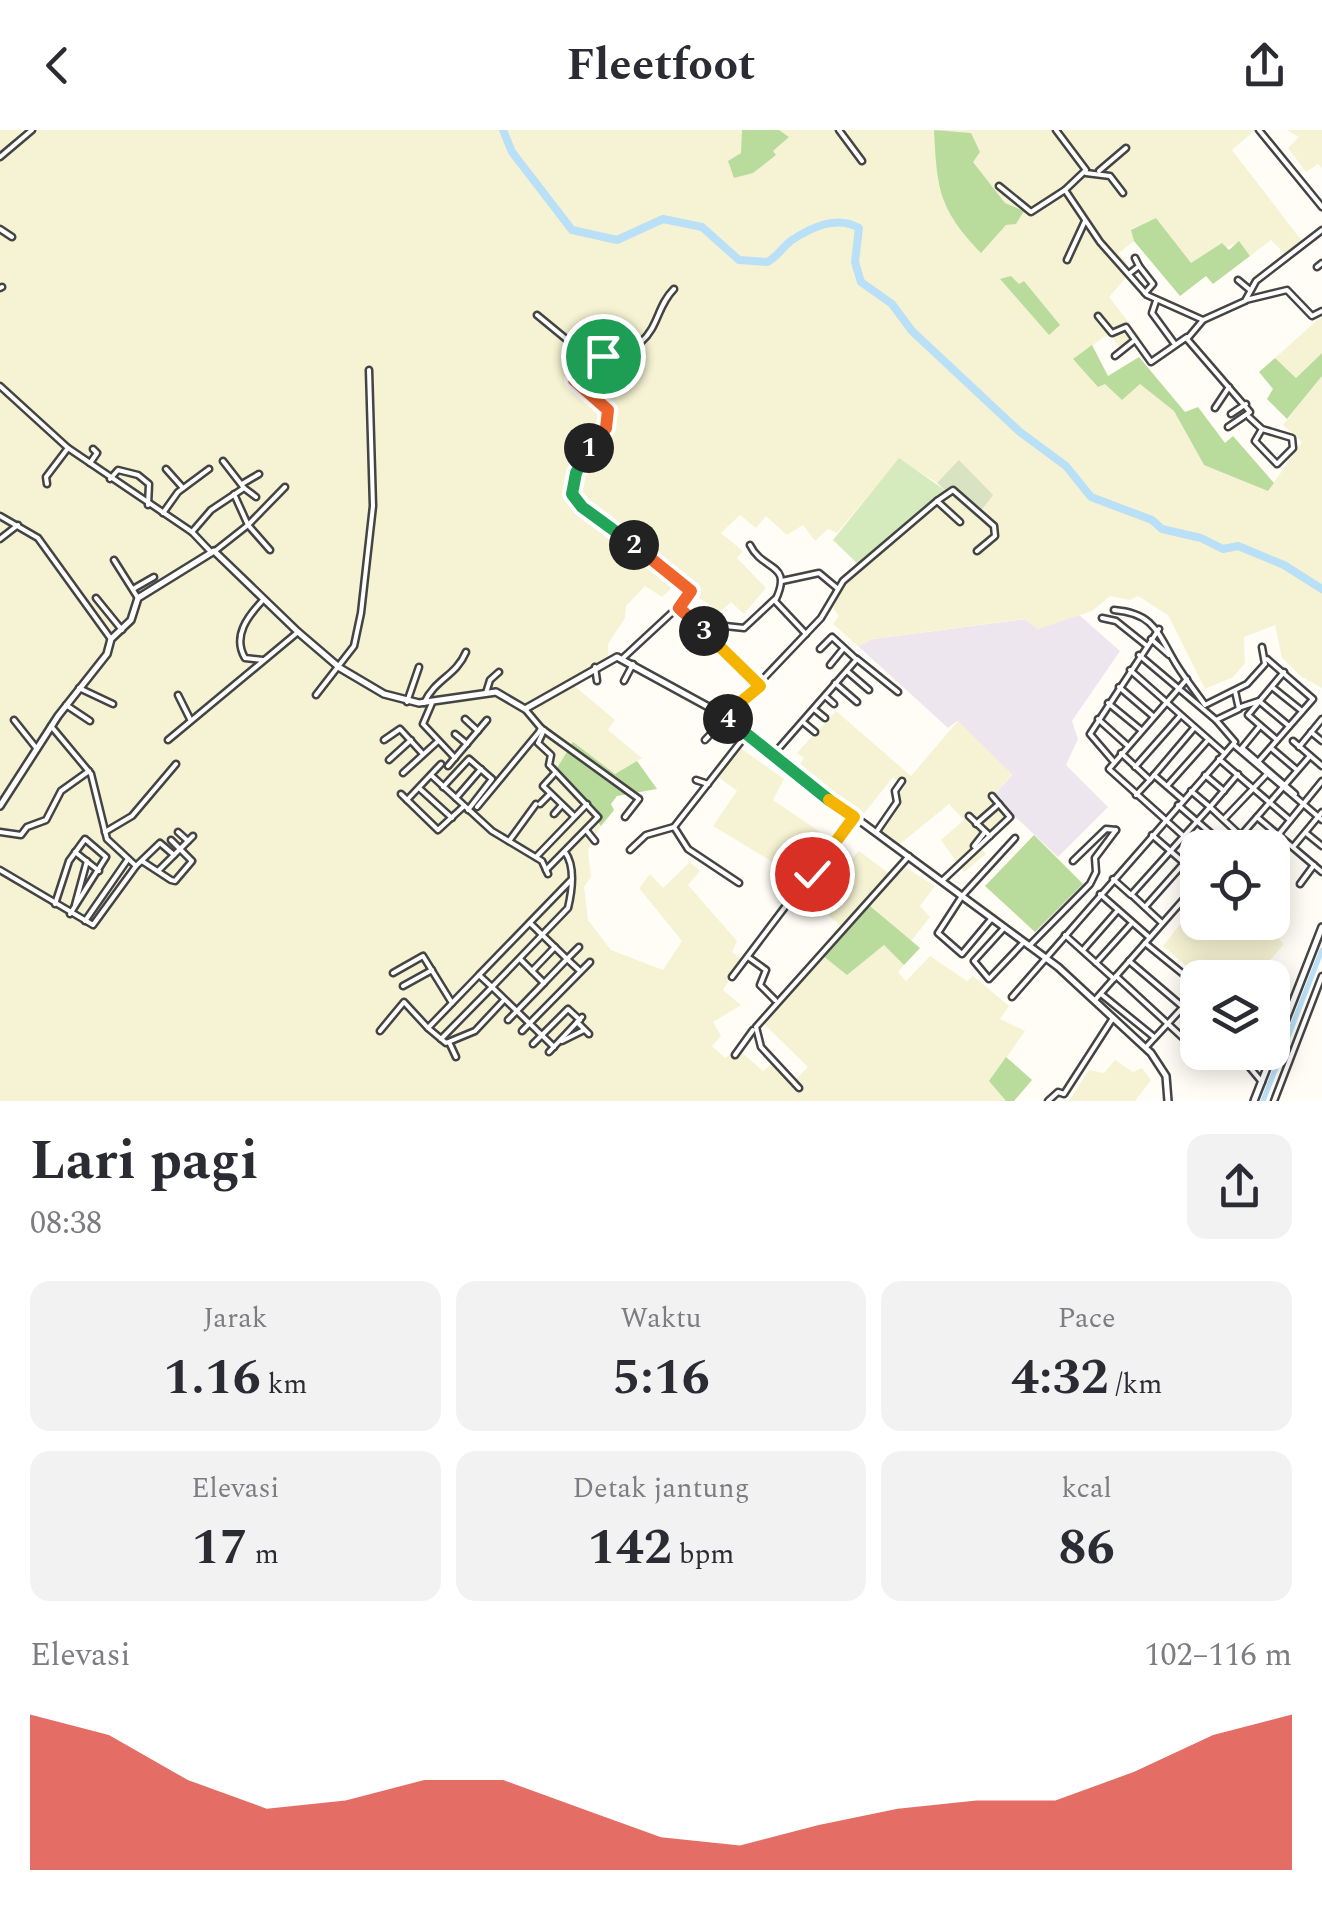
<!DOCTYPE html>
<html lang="id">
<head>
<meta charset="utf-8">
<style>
	body { margin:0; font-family:Spectral,serif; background:#f2f2f3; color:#2b2b33; height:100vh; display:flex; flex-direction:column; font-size:38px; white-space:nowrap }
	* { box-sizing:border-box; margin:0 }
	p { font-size:32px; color:#7c7c81 }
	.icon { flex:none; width:55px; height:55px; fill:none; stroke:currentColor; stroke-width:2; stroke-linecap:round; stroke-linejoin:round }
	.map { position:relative; height:971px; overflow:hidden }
	.details { display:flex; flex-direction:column; background:#fff; flex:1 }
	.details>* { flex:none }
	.fabs { position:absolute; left:1180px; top:700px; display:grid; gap:20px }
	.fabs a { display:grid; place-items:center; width:110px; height:110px; border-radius:20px; background:#fff; box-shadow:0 5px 25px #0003; font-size:50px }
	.pin { position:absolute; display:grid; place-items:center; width:85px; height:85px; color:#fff; margin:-42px; border:5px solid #fff; border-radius:50%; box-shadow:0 2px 10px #0007 }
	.km { position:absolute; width:50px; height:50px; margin:-25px; border-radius:50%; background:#222; color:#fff; font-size:28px; line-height:50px; text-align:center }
	.round { display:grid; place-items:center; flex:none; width:105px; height:105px; border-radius:20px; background:#f2f2f3 }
	.head { display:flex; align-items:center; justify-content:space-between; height:170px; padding:0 30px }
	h1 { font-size:55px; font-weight:700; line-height:75px }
	.stats { display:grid; grid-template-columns:repeat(3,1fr); gap:15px; height:170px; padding:10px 30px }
	.stats div { display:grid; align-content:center; border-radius:20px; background:#f2f2f3; text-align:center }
	.stats b { font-size:50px; font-weight:700 }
	.stats small { font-size:28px; font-weight:400 }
	.stats p { font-size:28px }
	.chart { height:280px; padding:20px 30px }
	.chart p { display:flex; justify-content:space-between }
	.chart svg { width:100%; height:180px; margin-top:10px; fill:#d93025; opacity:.7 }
	header { display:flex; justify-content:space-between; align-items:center; height:130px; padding:0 30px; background:#fff; font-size:45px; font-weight:700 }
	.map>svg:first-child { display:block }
	.industrial { fill:#eee6ef }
	.farmland { fill:#f6f3d4 }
	.green { fill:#d5ebbd }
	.forest { fill:#b9dc9c }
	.cemetery { fill:#d9e3c4 }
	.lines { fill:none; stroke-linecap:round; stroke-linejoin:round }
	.canal { stroke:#b9e0f7; stroke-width:5 }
	.river { stroke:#b9e0f7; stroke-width:8 }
	.minor-casing { stroke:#444; stroke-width:9 }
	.tertiary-casing { stroke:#444; stroke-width:10 }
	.minor { stroke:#fff; stroke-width:4 }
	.tertiary { stroke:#fff; stroke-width:5 }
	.split-1-casing { stroke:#fff; stroke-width:20 }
	.split-2-casing { stroke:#fff; stroke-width:20 }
	.split-3-casing { stroke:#fff; stroke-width:20 }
	.split-4-casing { stroke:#fff; stroke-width:20 }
	.split-5-casing { stroke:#fff; stroke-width:20 }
	.split-6-casing { stroke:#fff; stroke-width:20 }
	.split-1 { stroke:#f0652b; stroke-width:12 }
	.split-2 { stroke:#22a559; stroke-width:12 }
	.split-3 { stroke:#f0652b; stroke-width:12 }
	.split-4 { stroke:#f5b400; stroke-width:12 }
	.split-5 { stroke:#22a559; stroke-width:12 }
	.split-6 { stroke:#f5b400; stroke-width:12 }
</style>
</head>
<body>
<header><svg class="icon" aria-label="back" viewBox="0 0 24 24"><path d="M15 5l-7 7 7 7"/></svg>Fleetfoot<svg class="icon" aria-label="share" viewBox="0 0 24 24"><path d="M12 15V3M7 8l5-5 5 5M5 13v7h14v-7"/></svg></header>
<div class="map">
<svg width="1322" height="971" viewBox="0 0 1322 971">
	<rect width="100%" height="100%" fill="#fffdf5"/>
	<path class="industrial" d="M1077 483 1120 521 1072 591 1078 609 1066 635 1108 677 1058 727 993 666 1012 645 957 591 948 598 858 516 873 509 1025 489 1038 499Z"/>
	<g class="farmland">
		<path d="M0 0H1255L1232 20 1302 111 1286 125 1271 110 1250 126 1239 112 1191 134 1156 88 1132 99 1134 111 1119 123 1132 141 1109 167 1140 207 1122 221 1109 203 1073 230 1104 254 1140 253 1174 281 1204 335 1222 339 1268 361 1302 312 1283 295 1322 246V558L1302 547 1282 528 1275 495 1244 507 1245 533 1233 547 1205 559 1168 485 1138 466 1130 470 1110 466 1092 481 1038 499 1024 489 873 509 858 516 833 494 839 486 829 472 841 458 946 361 976 387 960 330 937 353 899 329 837 403 828 399 815 411 803 395 787 405 766 386 756 398 740 385 721 403 743 421 737 428 766 458 744 484 731 472 720 482 677 453 662 467 645 456 626 476 625 488 608 514V530L571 553 615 590 608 600 642 628 615 644 558 638 601 696 588 720 591 747 584 757 588 790 611 820 663 840 682 811 639 758 650 744 663 758 690 732 700 741 688 755 737 811 732 822 742 829 723 860 741 875 713 892 721 906 712 916 725 928 738 919 763 941 772 934 792 953 808 937 761 891 822 825 884 814 904 835 898 842 906 851 930 826 967 851 973 846 1009 876 1000 889 1025 901 990 951 1006 971H0Z"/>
		<path d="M1287 0H1322V38L1318 34 1306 42 1288 18 1299 7Z"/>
		<path d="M1322 186V223L1296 248 1275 228Z"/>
		<path d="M836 581 911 646 958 591 1012 644 993 666 1011 683 980 717 986 724 964 742 941 710 964 690 949 674 895 718 879 707 882 699 875 696 904 657 893 647 858 691 792 646 804 628 797 623Z"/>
		<path d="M739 617 784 649 773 670 832 710 823 728 797 710 776 734 713 696 737 661 717 646Z"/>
		<path d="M859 721 895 748 905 737 935 756 920 776 930 787 911 811 870 775 843 798 819 777 846 747 840 741Z"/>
		<path d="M1197 773 1198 792 1262 793 1284 814 1265 836 1277 848 1273 853 1272 848 1199 847 1163 816Z"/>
		<path d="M1115 930 1133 942 1142 938 1151 950 1135 971H1069L1089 940 1104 943Z"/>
	</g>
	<path class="green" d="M899 328 946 361 861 437 833 410Z"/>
	<g class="forest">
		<path d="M742 0H779L789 7 773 21 776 25 753 43 734 48 728 31 741 23Z"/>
		<path d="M934 0 971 3 980 22 973 32 1005 73 1024 81 1016 94 1006 95 981 123C939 79 937 60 934 0Z"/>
		<path d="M1156 88 1191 133 1222 113 1229 120 1239 111 1250 126 1213 154 1206 146 1180 166 1134 111 1131 100Z"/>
		<path d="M1011 146 1019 154 1024 151 1060 195 1049 205 1000 149Z"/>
		<path d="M1092 215 1108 246 1139 227 1185 282 1198 277 1225 313 1233 306 1274 353 1268 361 1204 335 1174 281 1140 254 1122 270 1105 254 1098 257 1073 229Z"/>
		<path d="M1322 223V246L1287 289 1267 269 1273 259 1259 242 1275 228 1296 248Z"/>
		<path d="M573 612 615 644 637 631 657 659 617 666 611 674 614 680 601 696 557 638Z"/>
		<path d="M1034 705 1083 754 1035 802 985 756Z"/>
		<path d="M869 775 920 818 904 835 884 815 847 845 822 825Z"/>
		<path d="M1006 927 1032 950 1014 971H1006L989 951Z"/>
	</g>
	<path class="cemetery" d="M959 330 993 365 976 387 937 353Z"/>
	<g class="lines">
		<path class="canal" d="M1263 971 1322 820"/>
		<path class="river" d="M503 0 512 22 572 100 617 110 663 89 702 97 739 130 767 132C778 127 782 117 792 110 812 97 837 85 859 98L855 132 861 152 892 174 912 201 1020 302 1066 336 1091 367 1152 390 1162 399 1201 408 1223 419 1238 416 1284 435 1322 459"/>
		<g class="minor-casing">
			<g id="minor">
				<path d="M839 0 862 31"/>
				<path d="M1056 0 1086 40 1065 60 1100 112 1147 165 1203 190 1245 171 1256 151 1322 100"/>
				<path d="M1259 0 1322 77"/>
				<path d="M0 27 32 0"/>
				<path d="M1099 41 1126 18"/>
				<path d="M1086 43 1110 46 1123 63"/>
				<path d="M999 56 1031 82 1065 60"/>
				<path d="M0 99 12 107"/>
				<path d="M1067 130 1085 91"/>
				<path d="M1139 136 1153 154 1145 163"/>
				<path d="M1317 137 1322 133"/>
				<path d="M1130 143 1139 136 1135 128"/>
				<path d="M1238 150 1250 160"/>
				<path d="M0 158 2 157"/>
				<path d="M1246 170 1287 160 1312 186 1322 181"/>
				<path d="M1156 171 1152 183 1174 213"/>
				<path d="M537 185 571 213 597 227"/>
				<path d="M1098 186 1112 203 1126 197 1151 232 1187 207"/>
				<path d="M1203 190 1187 209 1250 282 1228 297"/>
				<path d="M1115 226 1135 210"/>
				<path d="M0 256 68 318 192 402 211 422"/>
				<path d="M1215 278 1229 257"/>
				<path d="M1231 284 1246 274"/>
				<path d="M1249 287 1262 299 1292 308 1293 318 1277 334 1255 311 1262 299"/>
				<path d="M90 333 97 323 93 319"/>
				<path d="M166 339 183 358"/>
				<path d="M110 349 118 340 138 345 149 354 148 375"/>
				<path d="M47 354 46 347 68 318"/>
				<path d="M242 354 259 344"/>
				<path d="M244 358 256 367"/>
				<path d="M234 364 248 395 285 357"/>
				<path d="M937 371 953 360 994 396 995 406 977 421"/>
				<path d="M163 383 178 362 209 339"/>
				<path d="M0 386 38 408 111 509"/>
				<path d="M192 402 211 380 244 358 223 331"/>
				<path d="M0 409 18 395"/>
				<path d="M750 415C763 442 794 432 775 471L806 504"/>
				<path d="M215 421 248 395 270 420"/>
				<path d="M114 430 138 468"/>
				<path d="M782 451 819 443 837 458"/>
				<path d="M133 459 154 447"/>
				<path d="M96 468 122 500"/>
				<path d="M679 477 744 535 760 556"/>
				<path d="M1114 480C1150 483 1156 498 1172 527 1181 544 1194 559 1205 575"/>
				<path d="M1102 488 1116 491 1146 515"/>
				<path d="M706 503 716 495 744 498 775 469"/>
				<path d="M1151 509 1169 525"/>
				<path d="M820 519 832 507 856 529"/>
				<path d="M623 528 692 464 665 438 583 377 572 364C571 330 607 312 607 280L574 250C596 221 619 233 641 212 659 196 657 176 674 159"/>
				<path d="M263 530 245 528C232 506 248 486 263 470"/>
				<path d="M830 535 843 519"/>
				<path d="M595 537 597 551"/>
				<path d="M1130 540 1224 623"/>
				<path d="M847 541 869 560"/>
				<path d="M1187 549 1109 639 1198 719"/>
				<path d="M624 551 633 534"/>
				<path d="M835 553 857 572"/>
				<path d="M1119 557 1153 586"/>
				<path d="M1272 557 1302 581"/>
				<path d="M79 558 113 574"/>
				<path d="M486 563 490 550 499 542"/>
				<path d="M178 565 190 589"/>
				<path d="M316 565 354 516 361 483 373 376 369 240"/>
				<path d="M825 566 834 574"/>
				<path d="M407 572 419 537"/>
				<path d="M424 573C435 549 456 546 466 522"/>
				<path d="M432 573 423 594 455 628"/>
				<path d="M1108 573 1141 600"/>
				<path d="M1207 574 1247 554 1265 534 1262 517"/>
				<path d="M66 575 90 591"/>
				<path d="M1241 577 1259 571 1289 596"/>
				<path d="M814 579 825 588"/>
				<path d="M465 589 478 601"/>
				<path d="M1098 589 1128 616"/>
				<path d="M14 590 37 619"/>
				<path d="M1216 590 1239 579 1235 561"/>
				<path d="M803 592 815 602"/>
				<path d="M51 596 91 644 107 709 136 736"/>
				<path d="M541 598 639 669 625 687"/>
				<path d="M544 600 538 613 551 625 549 635 598 687 546 740"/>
				<path d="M1311 602 1322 611"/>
				<path d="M455 604 467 614"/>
				<path d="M168 610 298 502"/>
				<path d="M384 610 400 599 423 624"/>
				<path d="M705 610 821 488 843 451 937 371 960 392"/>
				<path d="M1277 610 1248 585 1284 542"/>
				<path d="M1293 611 1322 636"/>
				<path d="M1234 615 1322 690"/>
				<path d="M1299 617 1322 589"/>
				<path d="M1242 618 1295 664"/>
				<path d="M1242 618 1260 596"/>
				<path d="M1271 618 1297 640"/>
				<path d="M1121 623 1150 650 1136 665"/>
				<path d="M772 626 857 529 898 562"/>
				<path d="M1310 626 1257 687 1322 742"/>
				<path d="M1219 629 1290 690"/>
				<path d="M389 630 411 610"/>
				<path d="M1114 632 1090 604 1159 499"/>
				<path d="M1258 632 1313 569 1267 529"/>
				<path d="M448 636 487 590"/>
				<path d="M1135 637 1180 586"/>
				<path d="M403 643 437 612"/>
				<path d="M555 643 543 656 574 686"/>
				<path d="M431 645 492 701 542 731 548 744"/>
				<path d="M1154 645 1183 670"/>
				<path d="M1205 645 1224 661"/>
				<path d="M696 650 708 654"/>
				<path d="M1150 650 1194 598"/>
				<path d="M1167 656 1208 610"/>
				<path d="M443 657 469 629 492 649 468 680"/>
				<path d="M419 658 452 688"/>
				<path d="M1191 661 1210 677 1238 644"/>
				<path d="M401 664 438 700 463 677"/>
				<path d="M456 668 481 639"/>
				<path d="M407 670 441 634"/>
				<path d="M540 674 550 664"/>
				<path d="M1178 675 1228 718"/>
				<path d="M477 677 539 602 541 598 525 579"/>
				<path d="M554 684 562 675"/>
				<path d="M969 686 990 706"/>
				<path d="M1224 689 1266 645"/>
				<path d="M976 694 999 674"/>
				<path d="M586 700 595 711"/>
				<path d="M877 701 897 672 895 661 902 651"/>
				<path d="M0 702 21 705 27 697 46 690 61 661 89 641"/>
				<path d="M105 702 132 686 176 634"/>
				<path d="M178 702 188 711"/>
				<path d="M1306 703 1322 716"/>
				<path d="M1279 704 1322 651"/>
				<path d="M1152 705 1198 745"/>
				<path d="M171 710 180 719 193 706"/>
				<path d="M509 711 536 674"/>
				<path d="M974 716 985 702"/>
				<path d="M1293 717 1322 682"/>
				<path d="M1230 718 1257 687"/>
				<path d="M630 720 646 705 674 697"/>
				<path d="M75 722 99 741"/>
				<path d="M565 722C576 737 572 761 568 778L492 857 479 845 571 750"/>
				<path d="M536 727 587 674"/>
				<path d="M142 731 171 750 175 751 192 731 180 719 158 741"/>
				<path d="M1073 731 1106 699 1116 700"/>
				<path d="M0 740 93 795 136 736 160 713 174 725"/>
				<path d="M1113 749 1131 765 1210 677 1241 706"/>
				<path d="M943 750 1010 687 992 666"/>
				<path d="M739 753 688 719 674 697 746 605"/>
				<path d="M1300 754 1314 735"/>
				<path d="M1100 764 1149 807"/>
				<path d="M1133 766 1162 793"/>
				<path d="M55 774 69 731 85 709 106 727 70 784"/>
				<path d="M75 775 87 731"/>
				<path d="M1145 777 1184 733"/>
				<path d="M992 788 962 824 938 803 962 766 1015 708"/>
				<path d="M85 791 128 729"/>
				<path d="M1004 798 974 831 989 849 1024 812"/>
				<path d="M1065 805 1114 849"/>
				<path d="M1145 813 1198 856"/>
				<path d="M1029 816 1090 754 1096 742 1095 728 1116 700"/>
				<path d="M579 817 567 829 580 841"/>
				<path d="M1083 820 1118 780"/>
				<path d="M748 827 766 840 760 855 775 870"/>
				<path d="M520 829 544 853 567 829 530 793"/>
				<path d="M1129 831 1183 877"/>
				<path d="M1096 833 1132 793"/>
				<path d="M532 841 555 817"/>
				<path d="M393 843 423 826 452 873"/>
				<path d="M479 845 428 898 446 913 475 901 504 870"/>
				<path d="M1116 846 1193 917 1198 915"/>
				<path d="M732 847 853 687"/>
				<path d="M403 856 432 840"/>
				<path d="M1101 864 1154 907"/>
				<path d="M1012 867 1235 612 1216 590 1139 525"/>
				<path d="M1095 870 1198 753"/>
				<path d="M508 890 544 853"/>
				<path d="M577 892 589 904"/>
				<path d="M380 901 404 872 428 898"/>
				<path d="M522 901 590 832"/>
				<path d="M1182 906 1198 890"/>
				<path d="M441 909 492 857 554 917"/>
				<path d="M562 911 584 900"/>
				<path d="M449 912 456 927"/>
				<path d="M533 914 568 879 580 890"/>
				<path d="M1147 916 1198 861"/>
				<path d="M549 922 582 887"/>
				<path d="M1237 922 1262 952"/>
				<path d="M735 925 753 900"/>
				<path d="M799 958 761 917 756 897 909 726"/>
				<path d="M1048 971 1058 962 1064 964 1113 888"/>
				<path d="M1274 971 1322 846"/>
			</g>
		</g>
		<g class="tertiary-casing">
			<g id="tertiary">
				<path d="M0 676 58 586 107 524 111 509 131 490 138 468 214 421 298 502 340 538 384 564 419 573 496 562 525 579 617 527 725 586 772 626 1058 837 1151 923 1166 946 1168 971"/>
				<path d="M1254 971 1322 797"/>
			</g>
		</g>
		<use href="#minor" class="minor"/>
		<use href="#tertiary" class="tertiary"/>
	</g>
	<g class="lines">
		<g class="split-1-casing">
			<path id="split-1" d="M589 318 606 298 608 280 574 250 603 226"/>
		</g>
		<g class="split-2-casing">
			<path id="split-2" d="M589 318 576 343 572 364 582 377 634 415"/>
		</g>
		<g class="split-3-casing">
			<path id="split-3" d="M634 415 691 461 679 478 704 501"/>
		</g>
		<g class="split-4-casing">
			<path id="split-4" d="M704 501 760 556 724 586 728 589"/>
		</g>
		<g class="split-5-casing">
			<path id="split-5" d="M728 589 829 670"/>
		</g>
		<g class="split-6-casing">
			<path id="split-6" d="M812 744 854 687 829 670"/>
		</g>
		<use href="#split-1" class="split-1"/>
		<use href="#split-2" class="split-2"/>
		<use href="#split-3" class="split-3"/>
		<use href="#split-4" class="split-4"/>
		<use href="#split-5" class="split-5"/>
		<use href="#split-6" class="split-6"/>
	</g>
</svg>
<div class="fabs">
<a><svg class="icon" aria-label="locate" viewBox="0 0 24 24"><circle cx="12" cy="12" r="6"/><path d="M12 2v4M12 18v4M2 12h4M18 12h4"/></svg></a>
<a><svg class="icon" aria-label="layers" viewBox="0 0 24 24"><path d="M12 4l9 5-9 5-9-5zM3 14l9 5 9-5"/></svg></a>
</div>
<div class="pin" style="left:603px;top:226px;background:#1e9e55"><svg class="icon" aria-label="arrive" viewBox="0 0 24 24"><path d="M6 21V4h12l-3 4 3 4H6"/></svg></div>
<div class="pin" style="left:812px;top:744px;background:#d93025"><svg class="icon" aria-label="check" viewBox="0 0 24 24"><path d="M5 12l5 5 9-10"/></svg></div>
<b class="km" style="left:589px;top:318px">1</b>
<b class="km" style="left:634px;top:415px">2</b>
<b class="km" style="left:704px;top:501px">3</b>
<b class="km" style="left:728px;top:589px">4</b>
</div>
<section class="details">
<div class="head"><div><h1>Lari pagi</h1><p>08:38</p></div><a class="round"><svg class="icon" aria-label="share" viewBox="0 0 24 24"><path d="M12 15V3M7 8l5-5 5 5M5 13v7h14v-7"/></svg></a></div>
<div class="stats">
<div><p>Jarak</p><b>1.16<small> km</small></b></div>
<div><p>Waktu</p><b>5:16</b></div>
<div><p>Pace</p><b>4:32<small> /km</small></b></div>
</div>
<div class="stats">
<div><p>Elevasi</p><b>17<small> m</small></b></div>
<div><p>Detak jantung</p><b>142<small> bpm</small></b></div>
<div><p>kcal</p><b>86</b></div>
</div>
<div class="chart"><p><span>Elevasi</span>102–116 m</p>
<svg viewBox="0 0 160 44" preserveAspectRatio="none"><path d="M0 44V6L10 11L20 22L30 29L40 27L50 22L60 22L70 29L80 36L90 38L100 33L110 29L120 27L130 27L140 20L150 11L160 6V44z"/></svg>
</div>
</section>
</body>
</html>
